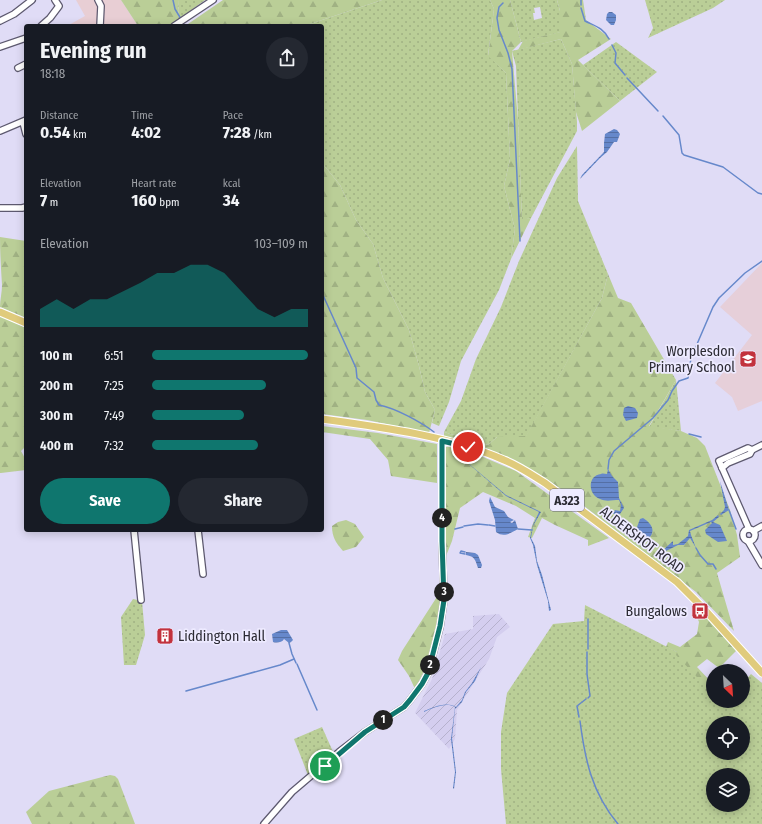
<!DOCTYPE html>
<html lang="en">
<head>
<meta charset="utf-8">
<style>
	body { margin:0; font-family:"Fira Sans Condensed",sans-serif; background:#242831; color:#f1f3f6; height:100vh; display:flex; flex-direction:column; font-size:15px; white-space:nowrap }
	* { box-sizing:border-box; margin:0 }
	p { font-size:13px; color:#9ea1a6 }
	.icon { flex:none; width:22px; height:22px; fill:none; stroke:currentColor; stroke-width:2; stroke-linecap:round; stroke-linejoin:round }
	.map { position:relative; flex:1; overflow:hidden }
	.panel { position:absolute; left:24px; top:24px; width:300px; height:508px; display:flex; flex-direction:column; background:#171b24; border-radius:4px; box-shadow:0 2px 10px #0003 }
	.panel>* { flex:none }
	.needle { width:26px; rotate:155deg }
	.buttons { position:absolute; left:706px; top:664px; display:grid; gap:8px }
	.buttons a { display:grid; place-items:center; width:44px; height:44px; border-radius:50%; background:#171b24; box-shadow:0 2px 10px #0003; font-size:20px }
	.pin { position:absolute; display:grid; place-items:center; width:34px; height:34px; color:#fff; margin:-17px; border:2px solid #fff; border-radius:50%; box-shadow:0 1px 4px #0007 }
	.km { position:absolute; width:20px; height:20px; margin:-10px; border-radius:50%; background:#222; color:#fff; font-size:11px; line-height:20px; text-align:center }
	.round { display:grid; place-items:center; flex:none; width:42px; height:42px; border-radius:21px; background:#242831 }
	.head { display:flex; align-items:center; justify-content:space-between; height:68px; padding:0 16px }
	h1 { font-size:22px; font-weight:700; line-height:30px }
	.stats { display:grid; grid-template-columns:repeat(3,1fr); gap:6px; height:68px; padding:4px 16px }
	.stats div { display:grid; align-content:center }
	.stats b { font-size:17px; font-weight:700 }
	.stats small { font-size:11px; font-weight:400 }
	.stats p { font-size:11px }
	.chart { height:112px; padding:8px 16px }
	.chart p { display:flex; justify-content:space-between }
	.chart svg { width:100%; height:72px; margin-top:4px; fill:#0f766e; opacity:.7 }
	.action { display:flex; gap:8px; margin-top:auto; padding:8px 16px }
	.action a { flex:1; height:46px; border-radius:24px; background:#0f766e; color:#fff; font-size:16px; font-weight:700; line-height:46px; text-align:center }
	.action a+a { background:#242831; color:#f1f3f6 }
	ul { padding:0 16px; list-style:none; font-size:13px }
	li { display:grid; grid-template-columns:64px 48px 1fr; align-items:center; height:30px }
	li i { height:10px; border-radius:5px; background:#0f766e }
	.map>svg:first-child { display:block }
	.commercial { fill:#e8ced4 }
	.industrial { fill:url(#industrial-furrows) }
	.education { fill:#e6cfd9 }
	.grass { fill:url(#grass-dots); fill-rule:evenodd }
	.forest { fill:url(#forest-firs) }
	.water { fill:url(#water-rules) }
	.lines { fill:none; stroke-linecap:round; stroke-linejoin:round }
	.stream { stroke:#6688cb; stroke-width:1.5 }
	.minor-casing { stroke:#5d596f; stroke-width:8 }
	.major-casing { stroke:#fff; stroke-width:9 }
	.minor { stroke:#fff; stroke-width:5.5 }
	.major { stroke:#e0cb7c; stroke-width:7 }
	.route-casing { stroke:#fff; stroke-width:8 }
	.route { stroke:#0f766e; stroke-width:5 }
	.labels { text-anchor:middle; dominant-baseline:central; stroke-width:3.5; stroke-linejoin:round; paint-order:stroke }
	.shield { fill:#edeaff; stroke:#656470; stroke-width:1 }
	.shield-label { font-size:13px; font-weight:bold; fill:#2b2a33 }
	.poi-label { font-size:14px; fill:#2b2a33; stroke:#edeaff; text-anchor:end }
	.street-label { font-size:14px; fill:#2b2a33; stroke:#edeaff }
</style>
</head>
<body>
<div class="map">
<svg width="762" height="824" viewBox="0 0 762 824">
	<defs>
		<pattern id="industrial-furrows" width="10" height="10" patternUnits="userSpaceOnUse"><rect width="10" height="10" fill="#d4ceef"/><path d="M-1 1l2-2M0 10L10 0M9 11l2-2" fill="none" stroke="#b6b1cd"/></pattern>
		<pattern id="grass-dots" width="8" height="8" patternUnits="userSpaceOnUse"><rect width="8" height="8" fill="#bace97"/><path d="M2 2h.1M6 6h.1" fill="none" stroke="#a0b183" stroke-width="1.8" stroke-linecap="round"/></pattern>
		<pattern id="forest-firs" width="22" height="20" patternUnits="userSpaceOnUse"><rect width="22" height="20" fill="#bace97"/><path d="M5 1l3.5 6h-7zM16 11l3.5 6h-7z" fill="#a0b183"/></pattern>
		<pattern id="water-rules" width="6" height="5" patternUnits="userSpaceOnUse"><rect width="6" height="5" fill="#6688cb"/><path d="M0 2.5h6" fill="none" stroke="#546fa5"/></pattern>
	</defs>
	<rect width="100%" height="100%" fill="#e0dcf6"/>
	<path class="commercial" d="M76 0H121L138 26H67L85 16Z"/>
	<path class="industrial" d="M499 614 510 627 497 637 489 659 457 710 455 739 449 749 415 713 432 679 445 634 473 629V616Z"/>
	<path class="education" d="M762 263V401L738 411 732 397 715 383 752 335 720 307Z"/>
	<g class="grass">
		<path d="M179 0H205L178 20Z"/>
		<path d="M382 0H490L494 9 488 55 506 73 510 159 504 186 515 229 511 259 499 290 461 361 449 402 439 426 432 423 435 410 425 392 419 366 409 330 383 278 373 244 356 220 340 185 322 163V26H304Z"/>
		<path d="M510 0H557L560 11 561 32 521 42ZM540 7 542 18 534 20 533 13H535L534 8Z"/>
		<path d="M645 0H725L713 8 648 38 653 28Z"/>
		<path d="M561 39 572 64 577 122V131L531 218 522 220 516 66 512 51Z"/>
		<path d="M616 42 657 72 620 101 583 65Z"/>
		<path d="M577 146 578 201 608 274 602 298 526 437H497L488 445 444 432 461 401 476 359 501 307 519 261 557 178Z"/>
		<path d="M676 380 681 431 649 427Z"/>
		<path d="M133 599 142 601 145 635 136 665H124L121 617Z"/>
		<path d="M585 605 677 652 713 689V701H743V683L751 674 762 683V824H506L501 769V732L507 693 553 624 584 621ZM713 723H743V753H713ZM713 775H743V805H713Z"/>
		<path d="M322 727 334 754 308 775 294 739Z"/>
	</g>
	<g class="forest">
		<path d="M121 0H179L178 20 169 26H138Z"/>
		<path d="M223 0H382L304 26H185Z"/>
		<path d="M490 0H510L521 42 512 51 518 120 522 219 531 218 511 259 515 229 504 186 510 159 506 73 488 56 494 9Z"/>
		<path d="M557 0H583L586 20 611 39 578 60 620 101 582 131 576 112 572 64 561 39 518 50 523 41 560 32V11Z"/>
		<path d="M322 163 340 185 356 220 373 244 383 278 409 330 419 366 425 392 435 410 429 433 367 420 322 414Z"/>
		<path d="M0 237 26 241V318L0 307C0 300 2 292 2 285 1 269 0 253 0 237Z"/>
		<path d="M608 274 618 298 631 303 676 380 649 426 681 431 697 438 705 446 730 510 737 535 740 557 717 573 734 631 696 592 571 496 545 478 514 460 484 448 444 437V432L488 445 497 437 526 436 602 298Z"/>
		<path d="M0 316 24 327 26 337V446L21 451 26 460V470L1 473H0Z"/>
		<path d="M322 426 378 433 437 444V483L391 476 388 460 370 439 322 432Z"/>
		<path d="M450 446 469 451 516 471 609 538 588 546V540L555 525 542 518 532 538 528 537 535 518 516 506 483 492 460 508 452 541 446 556 445 541 446 447Z"/>
		<path d="M346 520 355 524 364 537 356 547 343 551C336 543 332 537 332 526L338 522Z"/>
		<path d="M442 589 439 621 425 669 415 689 409 676 398 660 402 651Z"/>
		<path d="M700 610 736 651 719 668 707 659 697 667 713 684V694L676 655 677 652 666 647 668 642 680 647 697 634 699 622 696 615Z"/>
		<path d="M110 775 115 776 118 779 135 824H32L26 812 49 791Z"/>
	</g>
	<g class="water">
		<path d="M609 12H612L616 15V20L614 25H611L606 20 607 14Z"/>
		<path d="M614 129 617 130 620 134 617 142H614L607 152 600 158 580 179 582 175 604 152V143L605 134Z"/>
		<path d="M628 406 635 408 638 413 637 418 626 421 623 415 624 408Z"/>
		<path d="M450 448 506 495 541 512 533 526 531 538 535 546 537 561 542 575 551 610 549 611 548 601 537 565 533 545 530 538 533 525 539 512 506 496Z"/>
		<path d="M608 469 612 476 618 482 619 498 624 508 620 514H613L615 510 620 511 621 505 619 500C612 500 606 502 600 499 587 494 588 475 601 474 603 473 605 474 607 474Z"/>
		<path d="M720 481 729 510 721 515 720 514 724 510 725 507Z"/>
		<path d="M490 497 495 507 504 511 508 517 514 520 510 522 512 523 515 520 518 529C510 533 504 538 496 532L495 520 489 501Z"/>
		<path d="M718 515 719 517 713 522 720 525 727 541 718 542 706 534 705 530 712 523 711 522 690 531 691 535 696 548 690 538 684 545H678L666 551 663 550 673 541V545L678 544 688 536 689 530 712 520Z"/>
		<path d="M643 518C651 523 657 531 648 539L642 538 637 527 640 519Z"/>
		<path d="M466 552 475 553 478 555 482 565 481 568H478C475 559 475 557 466 555Z"/>
		<path d="M281 630H287L293 640 291 642 289 643 284 639C282 643 276 643 273 642L272 634Z"/>
		<path d="M481 667 475 681 466 692 462 702 455 709 452 738 456 772 454 789 453 788 455 772 451 739 455 707C446 702 433 708 424 712V711C434 707 446 701 456 707L462 700 465 692 472 683Z"/>
	</g>
	<g class="lines">
		<g class="stream">
			<path d="M173 0 175 9 181 19"/>
			<path d="M581 0V5"/>
			<path d="M503 3 499 7 497 18 499 30 508 53 512 69 520 241"/>
			<path d="M581 8 585 21C595 26 604 28 609 39"/>
			<path d="M612 45 616 53 615 63 625 75"/>
			<path d="M627 78 658 111"/>
			<path d="M663 116 679 135 682 153 684 155 723 167 758 193 762 194"/>
			<path d="M322 293 356 368 357 378 374 392 376 400 379 405C395 408 421 422 434 432"/>
			<path d="M689 434 701 437"/>
			<path d="M608 469 609 460 614 451 653 418 668 400 672 391 679 381 688 378 691 358 713 307 719 298 745 273 762 261"/>
			<path d="M729 510 736 529"/>
			<path d="M489 525 495 526"/>
			<path d="M464 526 478 524 488 525"/>
			<path d="M455 529 463 527"/>
			<path d="M518 529 532 530"/>
			<path d="M696 548 700 555 708 564H713L716 569"/>
			<path d="M465 554 460 553 461 551 465 552"/>
			<path d="M588 619V649"/>
			<path d="M289 643 292 654 296 663"/>
			<path d="M587 652V674L590 696 588 698"/>
			<path d="M297 664 317 710"/>
			<path d="M186 691 280 665 294 659"/>
			<path d="M579 717 577 706 586 699"/>
			<path d="M580 721C585 760 592 793 618 824"/>
		</g>
		<g class="minor-casing">
			<g id="minor">
				<path d="M98 0 101 6 100 26"/>
				<path d="M0 21 14 14 32 0"/>
				<path d="M41 26 50 18 59 6 55 0"/>
				<path d="M174 26 213 0"/>
				<path d="M0 47 26 38"/>
				<path d="M18 68 26 64"/>
				<path d="M23 122 26 134"/>
				<path d="M0 131 26 120"/>
				<path d="M0 208H22L26 207"/>
				<path d="M722 468 728 463 750 454 752 450 762 445"/>
				<path d="M749 529 719 461 748 448 752 450"/>
				<circle cx="749" cy="535" r="6"/>
				<path d="M134 530 141 600"/>
				<path d="M198 530 203 574"/>
				<path d="M753 531 762 526"/>
				<path d="M748 541 762 565"/>
				<path d="M264 824 292 792 339 752 365 732 404 707 410 700 422 684 428 673 440 627 444 600 442 541V441"/>
			</g>
		</g>
		<g class="major-casing">
			<g id="major">
				<path d="M0 312 26 323"/>
				<path d="M322 419C381 427 450 436 504 460 519 466 532 475 545 483L677 582 705 610 762 673"/>
			</g>
		</g>
		<use href="#minor" class="minor"/>
		<use href="#major" class="major"/>
	</g>
	<g class="lines">
		<g class="route-casing">
			<path id="route" d="M325 766 365 732 404 707 410 700 422 684 428 673 440 626 444 600 442 541V441L468 447"/>
		</g>
		<use href="#route" class="route"/>
	</g>
	<defs>
		<g id="school-square" transform="scale(0.9)"><rect x="-9" y="-9" width="18" height="18" rx="4" fill="#c2323d" stroke="#edeaff"/><path d="M0-5L7-2L0 1L-7-2ZM-4 1L0 2.5L4 1V4Q0 6-4 4Z" fill="#fff"/></g>
		<g id="bus-square" transform="scale(0.9)"><rect x="-9" y="-9" width="18" height="18" rx="4" fill="#c2323d" stroke="#edeaff"/><path d="M-5-6H5V4H4V6H2V4H-2V6H-4V4H-5ZM-3.5-4V0h7V-4ZM-3.5 1.2v1.5H-2V1.2ZM2 1.2v1.5H3.5V1.2Z" fill="#fff"/></g>
		<g id="building-square" transform="scale(0.9)"><rect x="-9" y="-9" width="18" height="18" rx="4" fill="#c2323d" stroke="#edeaff"/><path d="M-4-6H4V6H1V3H-1V6H-4ZM-2.5-4.3h1.7v1.8h-1.7ZM.8-4.3h1.7v1.8H.8ZM-2.5-1h1.7V.8h-1.7ZM.8-1h1.7V.8H.8Z" fill="#fff"/></g>
	</defs>
	<g fill-rule="evenodd">
		<use href="#school-square" x="748" y="359"/>
		<use href="#bus-square" x="700" y="611"/>
		<use href="#building-square" x="165" y="636"/>
	</g>
	<g class="labels">
		<rect class="shield" x="550" y="489" width="34" height="22" rx="3"/>
		<g class="shield-label">
			<text x="567" y="500">A323</text>
		</g>
		<g class="poi-label">
			<text x="735" y="351">Worplesdon<tspan x="735" dy="16">Primary School</tspan></text>
			<text x="687" y="611">Bungalows</text>
			<text x="178" y="636" text-anchor="start">Liddington Hall</text>
		</g>
		<g class="street-label">
			<text transform="translate(642 540) rotate(37)">ALDERSHOT ROAD</text>
		</g>
	</g>
</svg>
<div class="buttons">
<a><svg class="needle" viewBox="-14 -14 28 28"><path d="M0-13l5 13h-10z" fill="#e53935"/><path d="M0 13l5-13h-10z" fill="#9ea1a6"/></svg></a>
<a><svg class="icon" aria-label="locate" viewBox="0 0 24 24"><circle cx="12" cy="12" r="6"/><path d="M12 2v4M12 18v4M2 12h4M18 12h4"/></svg></a>
<a><svg class="icon" aria-label="layers" viewBox="0 0 24 24"><path d="M12 4l9 5-9 5-9-5zM3 14l9 5 9-5"/></svg></a>
</div>
<div class="pin" style="left:325px;top:766px;background:#1e9e55"><svg class="icon" aria-label="arrive" viewBox="0 0 24 24"><path d="M6 21V4h12l-3 4 3 4H6"/></svg></div>
<div class="pin" style="left:468px;top:447px;background:#d93025"><svg class="icon" aria-label="check" viewBox="0 0 24 24"><path d="M5 12l5 5 9-10"/></svg></div>
<b class="km" style="left:383px;top:720px">1</b>
<b class="km" style="left:430px;top:665px">2</b>
<b class="km" style="left:444px;top:592px">3</b>
<b class="km" style="left:442px;top:518px">4</b>
<section class="panel">
<div class="head"><div><h1>Evening run</h1><p>18:18</p></div><a class="round"><svg class="icon" aria-label="share" viewBox="0 0 24 24"><path d="M12 15V3M7 8l5-5 5 5M5 13v7h14v-7"/></svg></a></div>
<div class="stats">
<div><p>Distance</p><b>0.54<small> km</small></b></div>
<div><p>Time</p><b>4:02</b></div>
<div><p>Pace</p><b>7:28<small> /km</small></b></div>
</div>
<div class="stats">
<div><p>Elevation</p><b>7<small> m</small></b></div>
<div><p>Heart rate</p><b>160<small> bpm</small></b></div>
<div><p>kcal</p><b>34</b></div>
</div>
<div class="chart"><p><span>Elevation</span>103–109 m</p>
<svg viewBox="0 0 160 44" preserveAspectRatio="none"><path d="M0 44V33L10 27L20 33L30 27L40 27L50 22L60 17L70 11L80 11L90 6L100 6L110 11L120 22L130 33L140 38L150 33L160 33V44z"/></svg>
</div>
<ul>
<li><b>100 m</b>6:51<i style="width:100%"></i></li>
<li><b>200 m</b>7:25<i style="width:73%"></i></li>
<li><b>300 m</b>7:49<i style="width:59%"></i></li>
<li><b>400 m</b>7:32<i style="width:68%"></i></li>
</ul>
<div class="action"><a>Save</a><a>Share</a></div>
</section>
</div>
</body>
</html>
